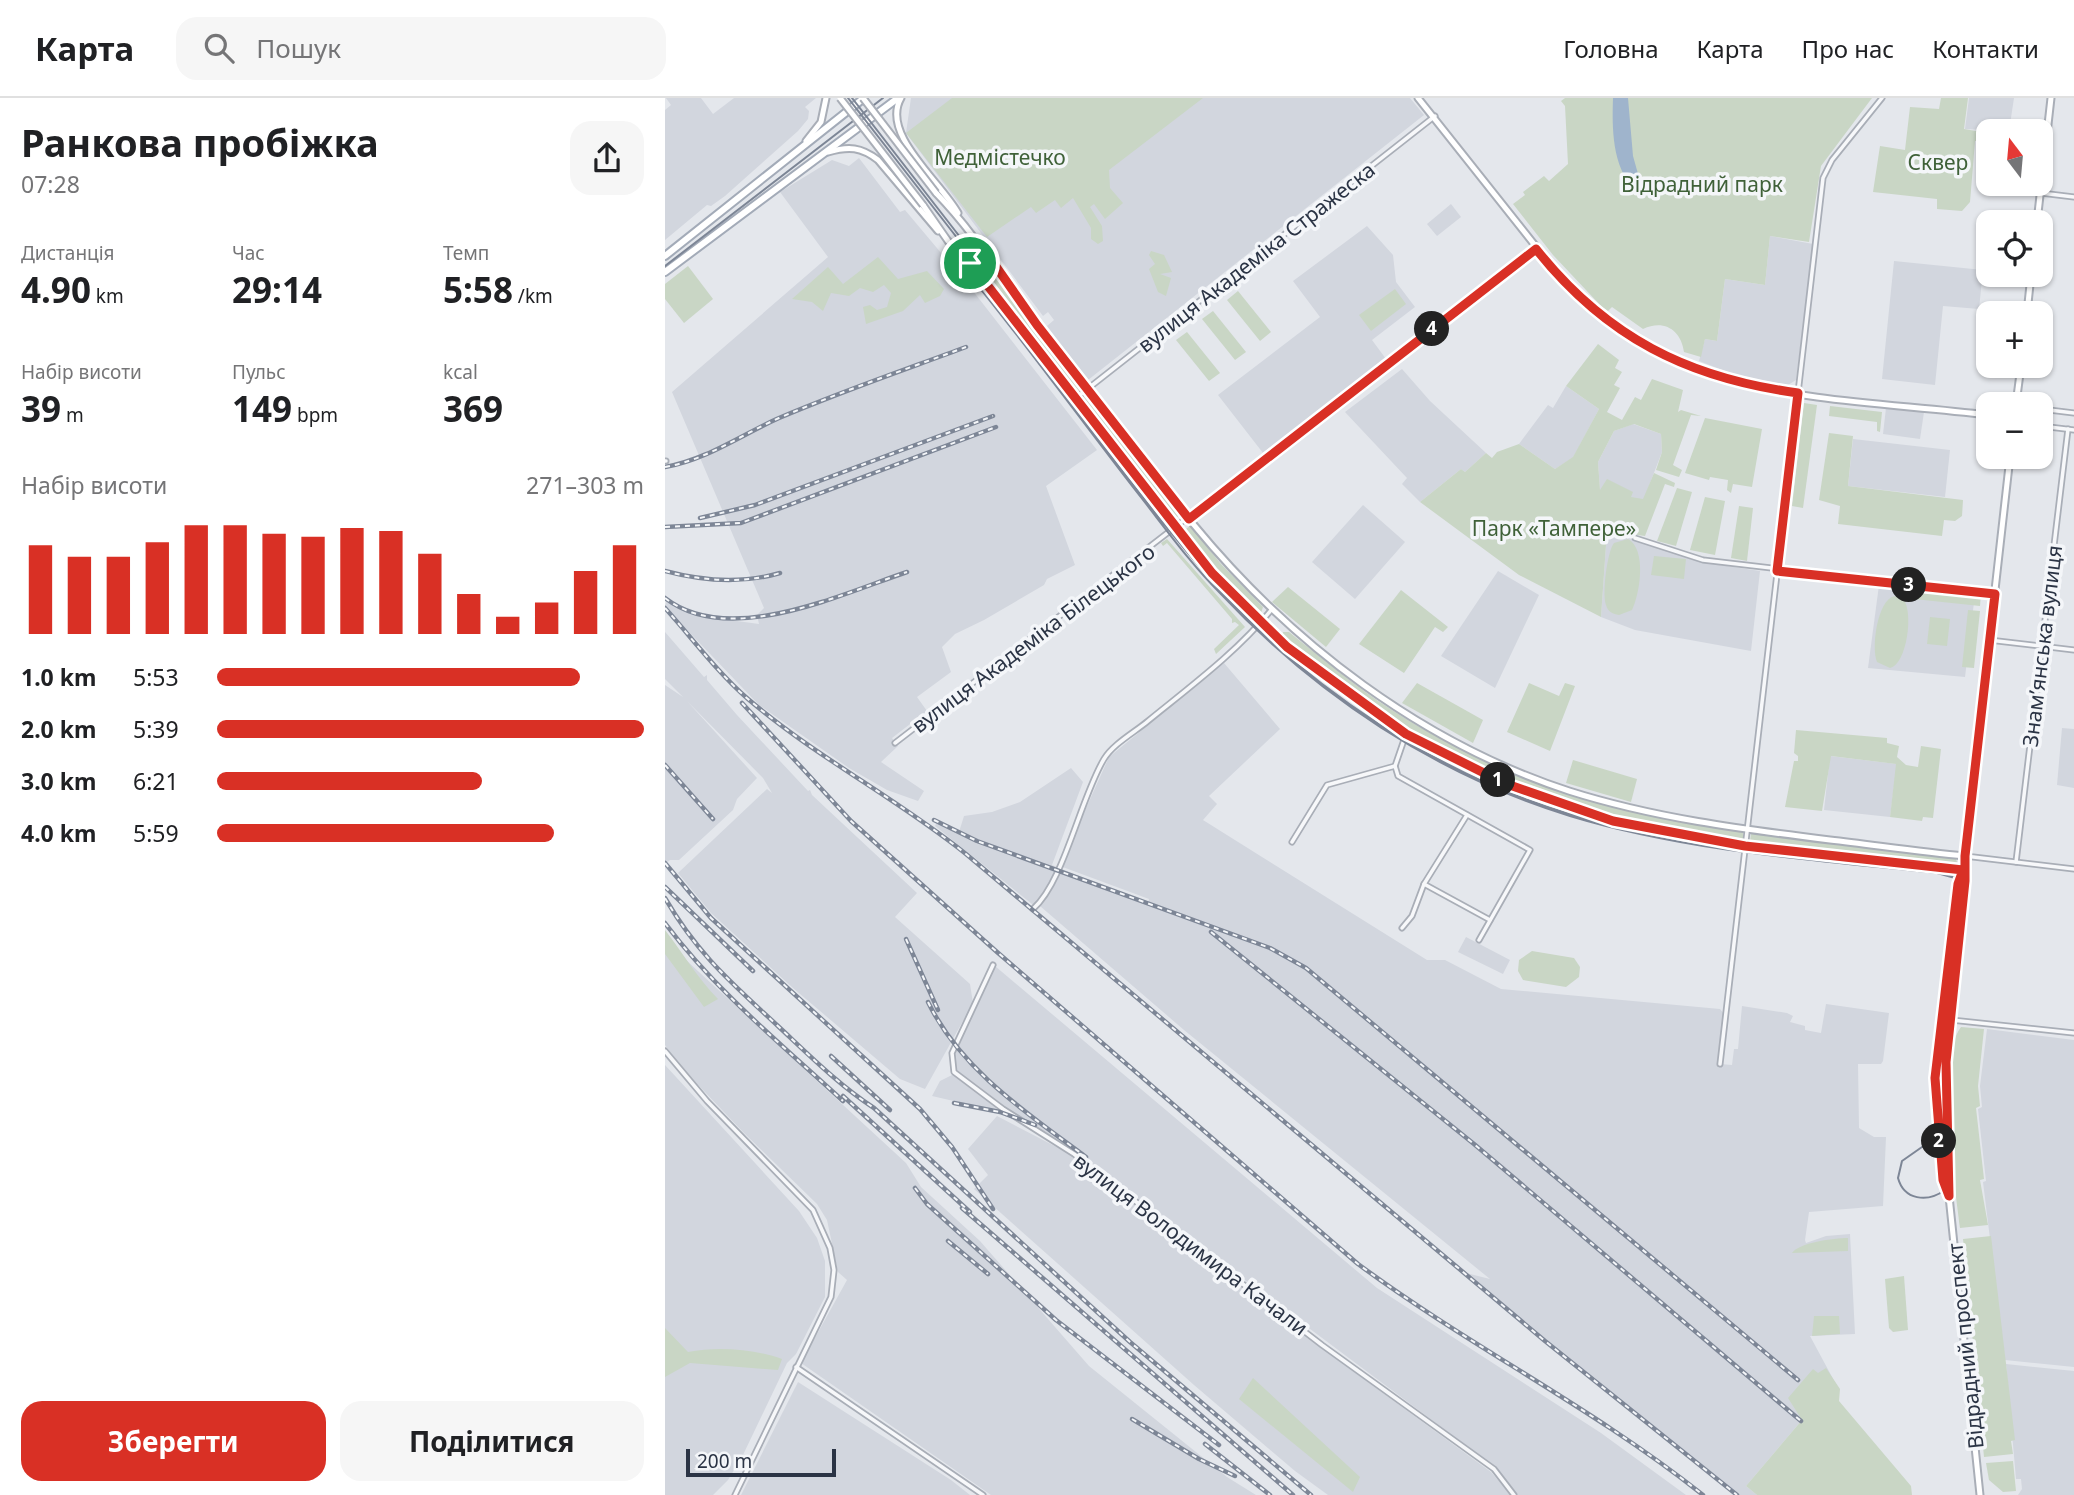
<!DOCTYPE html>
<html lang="uk">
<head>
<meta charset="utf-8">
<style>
	body { margin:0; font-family:"Noto Sans",sans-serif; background:#f6f6f6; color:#202124; height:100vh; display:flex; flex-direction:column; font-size:26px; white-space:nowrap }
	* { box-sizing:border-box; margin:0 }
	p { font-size:23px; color:#757577 }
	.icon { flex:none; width:38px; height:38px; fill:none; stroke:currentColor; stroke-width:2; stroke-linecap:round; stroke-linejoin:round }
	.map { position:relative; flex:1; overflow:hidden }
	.details { display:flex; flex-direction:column; background:#fff; width:665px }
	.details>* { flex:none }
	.needle { width:46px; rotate:344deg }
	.tools { position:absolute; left:1311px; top:21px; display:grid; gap:14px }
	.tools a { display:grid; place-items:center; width:77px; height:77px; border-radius:14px; background:#fff; box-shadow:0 2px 5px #0004; font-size:35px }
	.scale { position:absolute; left:21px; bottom:18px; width:150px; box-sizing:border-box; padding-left:7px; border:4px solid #2b3445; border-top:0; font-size:19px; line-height:24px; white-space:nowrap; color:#2b3445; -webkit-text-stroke:5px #f4f6f9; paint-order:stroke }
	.pin { position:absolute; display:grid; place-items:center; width:60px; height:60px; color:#fff; margin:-30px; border:4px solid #fff; border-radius:50%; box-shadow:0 2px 7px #0007 }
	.km { position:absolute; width:35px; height:35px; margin:-18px; border-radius:50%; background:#222; color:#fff; font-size:19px; line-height:35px; text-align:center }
	.round { display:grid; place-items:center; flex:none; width:74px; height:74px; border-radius:21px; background:#f6f6f6 }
	.overview { display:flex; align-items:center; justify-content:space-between; height:119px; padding:0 21px }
	h1 { font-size:38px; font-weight:700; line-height:52px }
	.metrics { display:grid; grid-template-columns:repeat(3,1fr); gap:10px; height:119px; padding:7px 21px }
	.metrics div { display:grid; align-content:center }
	.metrics b { font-size:35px; font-weight:700 }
	.metrics small { font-size:19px; font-weight:400 }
	.metrics p { font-size:19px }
	.chart { height:196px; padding:14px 21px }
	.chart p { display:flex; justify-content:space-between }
	.chart svg { width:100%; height:126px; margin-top:7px; stroke:#d93025; stroke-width:6 }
	.action { display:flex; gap:14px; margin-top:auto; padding:14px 21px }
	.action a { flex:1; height:80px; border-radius:21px; background:#d93025; color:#fff; font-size:28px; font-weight:700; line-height:80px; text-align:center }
	.action a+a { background:#f6f6f6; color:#202124 }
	ul { padding:0 21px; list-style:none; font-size:23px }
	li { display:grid; grid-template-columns:112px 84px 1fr; align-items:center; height:52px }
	li i { height:18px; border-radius:9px; background:#d93025 }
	header { display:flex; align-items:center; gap:42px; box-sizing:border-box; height:98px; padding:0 35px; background:#fff; border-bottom:2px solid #e0e0e0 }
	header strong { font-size:33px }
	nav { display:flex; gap:38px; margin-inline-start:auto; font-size:24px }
	.search { width:490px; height:63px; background:#f6f6f6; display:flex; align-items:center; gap:18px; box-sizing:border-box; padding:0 24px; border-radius:21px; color:#757577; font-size:26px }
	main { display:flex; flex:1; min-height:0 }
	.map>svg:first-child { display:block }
	.built { fill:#d2d6de }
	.green { fill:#c9d6c5 }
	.water { fill:#9fb4cc }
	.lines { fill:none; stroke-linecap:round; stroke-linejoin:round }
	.street-casing { stroke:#a9aeb7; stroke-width:7 }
	.secondary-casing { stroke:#a9aeb7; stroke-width:9 }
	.primary-casing { stroke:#a3abb8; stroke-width:10 }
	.street { stroke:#f7f8fa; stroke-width:3.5 }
	.secondary { stroke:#fff; stroke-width:5 }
	.primary { stroke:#fff; stroke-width:6 }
	.tram { stroke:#7d8696; stroke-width:2 }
	.rail-casing { stroke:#7d8696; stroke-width:4.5 }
	.rail { stroke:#f4f6f9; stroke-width:2; stroke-dasharray:5; stroke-linecap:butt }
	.secondary-bridge-casing { stroke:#a9aeb7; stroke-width:9; stroke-linecap:butt }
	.secondary-bridge { stroke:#fff; stroke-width:5 }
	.route-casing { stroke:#fff; stroke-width:14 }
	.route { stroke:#d93025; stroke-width:9 }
	.labels { text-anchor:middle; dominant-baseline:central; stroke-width:7; stroke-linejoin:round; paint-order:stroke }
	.park-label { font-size:21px; fill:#3f6138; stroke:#f4f6f9 }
	.street-label { font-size:21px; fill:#2b3445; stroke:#f4f6f9 }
</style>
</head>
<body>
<header>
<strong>Карта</strong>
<div class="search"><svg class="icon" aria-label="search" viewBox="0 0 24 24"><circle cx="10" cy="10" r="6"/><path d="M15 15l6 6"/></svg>Пошук</div>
<nav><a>Головна</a><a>Карта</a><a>Про нас</a><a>Контакти</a></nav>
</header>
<main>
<section class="details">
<div class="overview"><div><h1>Ранкова пробіжка</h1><p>07:28</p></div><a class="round"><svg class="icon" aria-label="share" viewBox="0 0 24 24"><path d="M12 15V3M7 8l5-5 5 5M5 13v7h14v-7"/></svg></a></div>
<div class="metrics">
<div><p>Дистанція</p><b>4.90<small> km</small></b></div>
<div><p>Час</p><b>29:14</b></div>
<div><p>Темп</p><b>5:58<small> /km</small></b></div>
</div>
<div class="metrics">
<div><p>Набір висоти</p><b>39<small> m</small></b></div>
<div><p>Пульс</p><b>149<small> bpm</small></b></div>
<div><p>kcal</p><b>369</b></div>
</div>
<div class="chart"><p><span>Набір висоти</span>271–303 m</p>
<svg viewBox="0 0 160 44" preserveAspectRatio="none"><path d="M5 44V13M15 44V17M25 44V17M35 44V12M45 44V6M55 44V6M65 44V9M75 44V10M85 44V7M95 44V8M105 44V16M115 44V30M125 44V38M135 44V33M145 44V22M155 44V13"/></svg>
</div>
<ul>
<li><b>1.0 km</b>5:53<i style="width:85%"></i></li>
<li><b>2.0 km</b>5:39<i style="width:100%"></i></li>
<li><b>3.0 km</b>6:21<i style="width:62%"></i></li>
<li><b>4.0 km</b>5:59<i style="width:79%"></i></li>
</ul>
<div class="action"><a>Зберегти</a><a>Поділитися</a></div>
</section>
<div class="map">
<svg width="1409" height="1397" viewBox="0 0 1409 1397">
	<rect width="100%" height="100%" fill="#e4e7ec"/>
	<g class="built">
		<path d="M1 0H36L48 16 69 0H151L140 9 144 13 143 21 133 33 60 98 46 108 42 107 0 142V12L6 7Z"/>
		<path d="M246 0H745L759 17 423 282 382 228 389 222 383 214 378 218 241 35Z"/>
		<path d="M1304 0H1349L1344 33 1300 31Z"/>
		<path d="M194 60 235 114 240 112 308 193 432 352 381 388 410 467 382 481 379 487 319 522 290 536 277 549 286 574 252 599 262 613 227 640 233 648 216 664 259 693 253 703 222 692 184 670 94 607 0 509 1 504 35 518 94 526 92 517 99 510 7 294 163 159 115 94 167 62 184 68Z"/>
		<path d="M786 106 796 119 772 138 762 126Z"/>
		<path d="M702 128 728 157 731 184 750 209 707 242 721 261 598 355 553 297 655 219 628 183Z"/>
		<path d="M1105 138 1148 146 1131 282 1123 287 1073 278 1034 263 1040 241 1052 243 1060 181 1100 187Z"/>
		<path d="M1229 163 1318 172 1314 211 1278 208 1270 287 1217 281Z"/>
		<path d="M737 271 765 303 821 355 800 374 796 371 755 404 737 386 742 380 680 314Z"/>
		<path d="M901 288 934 311 908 360 890 371 854 346 883 307 888 310Z"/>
		<path d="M1221 310 1259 314 1255 341 1218 336Z"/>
		<path d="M968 326 996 336 997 354 975 411 935 393 933 364 949 333Z"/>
		<path d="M1188 341 1285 352 1280 399 1183 388Z"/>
		<path d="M698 407 740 444 690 501 647 464Z"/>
		<path d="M942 433 1035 464 1095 473 1086 553 970 532 936 519Z"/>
		<path d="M833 473 874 497 830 590 776 558Z"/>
		<path d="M1214 487 1310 496 1300 579 1203 570Z"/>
		<path d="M0 534 39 579 42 577V582L72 617 143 693 145 692 147 697 252 795 230 819 305 886 308 905 260 991 235 981 128 890 46 815 13 775 102 691 107 695 98 680 22 603 92 680 72 701 68 712 14 762H5L0 766V587L18 599 0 581Z"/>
		<path d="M559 565 615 631 544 698 552 706 538 722 762 862H780L836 891 1055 911 1060 917 1055 966 1067 967 1069 951H1073L1077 908 1122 915 1128 918 1125 924 1140 928V932L1156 935 1161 906 1224 915 1218 963 1216 966H1193L1194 1030 1209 1039H1221L1218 1108 1144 1114 1140 1142 1141 1145 1161 1138 1185 1136 1190 1236 1145 1238 1173 1290 1136 1318 1137 1322 1081 1388 1092 1397H1073L994 1336 801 1175 825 1181 519 932 375 808 367 806 270 728 272 724 294 734 299 718 327 714 355 704 406 670 418 684 387 767 483 806 484 801 395 768 444 659Z"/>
		<path d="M1397 630 1409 631V690L1392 687Z"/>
		<path d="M1165 658 1232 666 1225 719 1159 712Z"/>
		<path d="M0 834 21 862 241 1065 256 1089 315 1143 424 1268 562 1379 591 1397H326L136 1265 182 1182 173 1174 162 1122 152 1106 78 1034 16 969 0 947Z"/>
		<path d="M801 839 845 862 838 876 793 854Z"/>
		<path d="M330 868 712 1190 936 1335 1021 1397H853L831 1370 410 1055 357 1019 267 998 275 983 289 976 288 957Z"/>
		<path d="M1322 931 1409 942V1269L1340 1262 1318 1084 1321 1083 1313 1011 1317 1009 1315 988Z"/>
		<path d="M0 967 134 1113 152 1140 160 1163V1199L131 1256 122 1265 77 1359 63 1382 48 1397H0Z"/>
		<path d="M332 1018 407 1057 655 1249 826 1374 846 1397H663L630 1373 529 1287 309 1091 323 1077 303 1051Z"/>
		<path d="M1341 1266 1409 1273V1397H1353L1357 1391 1356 1381H1351Z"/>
		<path d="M133 1284 286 1382 305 1397H76Z"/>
	</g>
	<g class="green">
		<path d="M287 0H538L444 72 445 90 458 105 440 121 429 106 425 109 437 128 438 143 433 146 426 141V130L408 100 396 110 390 102 371 115 366 109 322 139 241 35Z"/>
		<path d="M900 0H1207L1156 68 1144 144 1105 138 1100 187 1060 181 1052 243 1040 241 1036 259 1019 254C1016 232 999 221 978 231L947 209 943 213 937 209 888 157 848 106 860 97 858 94 879 78 884 83 903 66 900 8 896 3Z"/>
		<path d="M1276 0H1303L1299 31 1323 35V43H1310L1305 104 1297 113 1272 111V101L1208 94 1215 48 1240 52 1245 9 1274 11Z"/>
		<path d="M486 153 499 157 507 174 495 176 506 180 501 198 493 194 484 171 490 166 484 157Z"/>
		<path d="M213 159 233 181 262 173 279 191 275 198 260 205 255 197 238 213 201 226 198 209 205 207 212 212 222 209 226 195 219 187 208 194 195 190 184 198 166 195 158 213 147 204 127 201 163 169 178 186Z"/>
		<path d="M320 159 326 173 516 416 508 422 310 168Z"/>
		<path d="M23 168 48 201 19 225 0 201V186Z"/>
		<path d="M730 191 741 206 706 233 694 217Z"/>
		<path d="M573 193 606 234 595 243 562 202Z"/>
		<path d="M548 213 581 254 570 262 537 221Z"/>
		<path d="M522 234 555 275 544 283 511 242Z"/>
		<path d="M933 246 954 262 950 270 957 274 949 287 955 290 942 314 957 322 970 299 976 302 987 281 1018 292 1013 314 1016 312 1036 318 1026 317 1008 367 1017 372 1014 379 991 372 997 354 996 336 969 326 949 333 933 364 935 392 942 381 968 394 966 399 978 401 989 375 1010 385 1009 389 1000 386 980 438 942 433 936 519 854 477 755 404 796 371 800 374 821 355 827 360 832 354 854 346 890 371 908 359 934 311 901 288Z"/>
		<path d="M1139 305 1152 307 1138 410 1127 408Z"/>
		<path d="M1165 308 1217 314 1215 334 1212 333V324L1164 318Z"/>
		<path d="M1040 320 1097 331 1087 389 1068 386 1066 395 1062 392 1063 382 1045 379 1044 382 1020 375Z"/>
		<path d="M1164 335 1188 338 1183 388 1298 402 1297 418 1290 423 1279 422 1277 438 1173 426 1175 408 1154 402Z"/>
		<path d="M1012 390 1027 394 1011 448 992 443Z"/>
		<path d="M1040 399 1060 403 1050 457 1025 452Z"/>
		<path d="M1074 408 1088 410 1082 463 1066 460Z"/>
		<path d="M525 428 556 466 598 509 596 515 590 516 517 434Z"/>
		<path d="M502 441 580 529 551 556 549 551 574 527 570 524 567 525V521L502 445 498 448 496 445Z"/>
		<path d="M963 441C982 451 975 496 967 512L954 517C948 516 943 514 941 507 937 496 942 454 949 445Z"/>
		<path d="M989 458 1021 461 1019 481 986 477Z"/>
		<path d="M623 489 675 531 661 549 607 504Z"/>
		<path d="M1250 489 1316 496 1315 508 1249 501Z"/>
		<path d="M736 492 783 529 778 534 770 529 739 575 694 546Z"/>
		<path d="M1229 498 1238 501C1249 513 1242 566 1225 570L1212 564C1206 550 1212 503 1229 498Z"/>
		<path d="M1303 512 1315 513 1309 570 1297 569Z"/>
		<path d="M1265 519 1285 521 1282 548 1262 546Z"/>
		<path d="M618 534H624C658 561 691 589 727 612 833 681 954 715 1078 734V743L1028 737 939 718 842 683 722 621 617 543Z"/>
		<path d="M752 585 818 622 808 645 737 605Z"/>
		<path d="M864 585 894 598 900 585 910 588 885 653 842 634Z"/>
		<path d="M1131 632 1222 640V645L1234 648 1232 659 1241 667 1253 669 1256 648 1276 651 1268 720 1258 719 1257 723 1225 719 1231 666 1166 658 1157 713 1120 709 1129 663H1133V658L1129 655Z"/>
		<path d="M908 662 972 681 966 704 901 685Z"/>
		<path d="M1090 735 1290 758 1292 764 1288 768 1088 745 1085 743 1086 736Z"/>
		<path d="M0 832C18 855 33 881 53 901L39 909 0 856Z"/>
		<path d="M867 853 909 860 915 869 914 879 901 889 858 882 853 873 854 862Z"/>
		<path d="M1296 929 1319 931 1313 988 1315 1008 1311 1010 1319 1081 1315 1082 1323 1127 1295 1130C1290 1081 1268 968 1296 929Z"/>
		<path d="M1326 1138 1350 1342 1346 1343 1348 1356 1319 1359 1298 1141Z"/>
		<path d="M1183 1140V1153L1127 1155C1133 1145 1169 1140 1183 1140Z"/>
		<path d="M1239 1178 1243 1232 1228 1234 1224 1230 1220 1181Z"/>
		<path d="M1149 1218H1174L1175 1236 1147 1238Z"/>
		<path d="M0 1230 23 1254C53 1248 89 1251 117 1261L113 1272 25 1265 0 1279Z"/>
		<path d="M1161 1270 1175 1291 1174 1303 1246 1388 1247 1397H1092L1081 1388 1137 1322 1123 1300 1148 1271 1153 1275Z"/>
		<path d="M588 1280 695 1379 688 1394 574 1301Z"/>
		<path d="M1348 1363 1351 1393 1338 1394 1324 1382 1321 1365Z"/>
	</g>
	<path class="water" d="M948 0H963L968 58 975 83 969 91C947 68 947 30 948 0Z"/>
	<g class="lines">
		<g class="street-casing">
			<g id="street">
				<path d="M1376 95 1409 99"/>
				<path d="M411 300 770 18"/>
				<path d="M1376 311 1409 315"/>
				<path d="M1376 328 1409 332"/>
				<path d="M0 363H1"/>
				<path d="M970 440 1038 462 1330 496"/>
				<path d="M1324 542 1409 552"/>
				<path d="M230 645 872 150"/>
				<path d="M730 668 733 678 865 752 814 842"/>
				<path d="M627 744 662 687 730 668 741 636"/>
				<path d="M1300 758 1409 771"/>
				<path d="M1351 764 1403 331"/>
				<path d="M759 786 825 822"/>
				<path d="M368 811C399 784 415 701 439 661 448 646 470 634 483 623 526 588 572 554 607 511"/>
				<path d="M737 830 747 818 759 786 802 717"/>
				<path d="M328 867 287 955 289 974 338 1011 409 1056 657 1247 829 1371 849 1397"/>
				<path d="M1277 921 1409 935"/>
				<path d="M0 953 42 1003 148 1112 165 1150 169 1172 166 1199 70 1397"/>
				<path d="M1055 966 1158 80 1167 62 1217 0"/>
				<path d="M131 1269 318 1397"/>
			</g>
		</g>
		<g class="secondary-casing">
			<g id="secondary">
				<path d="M236 0C215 36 276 84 293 115"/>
				<path d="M753 0 903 189C1026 307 1165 298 1323 317"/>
				<path d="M141 43 156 24 161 0"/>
				<path d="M163 54C184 48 196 49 213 62L273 133"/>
				<path d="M271 95C309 134 337 180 369 223 420 293 474 361 529 427 627 546 757 645 904 693 989 720 1076 731 1165 742 1209 747 1255 754 1300 758"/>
				<path d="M258 107 283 143 315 176 547 475 622 549 741 636 839 685 948 723 1080 748 1298 772"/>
				<path d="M1372 124 1386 0"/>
				<path d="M305 165 315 163 319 154"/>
				<path d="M1362 215 1366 177"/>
				<path d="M1351 306 1356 268"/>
				<path d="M1284 1098 1278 1082 1270 980 1294 782 1298 777"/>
				<path d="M1315 1397 1284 1098 1280 1020 1281 964 1300 783V758L1345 359"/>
			</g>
		</g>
		<g class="primary-casing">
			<g id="primary">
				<path d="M0 158 199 0"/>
				<path d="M0 174 233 0"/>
			</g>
		</g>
		<use href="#street" class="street"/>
		<use href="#secondary" class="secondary"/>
		<use href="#primary" class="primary"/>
		<g class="tram">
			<path d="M183 0 300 150 306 179C363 249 416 322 471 393 498 427 524 464 555 495 651 597 771 677 905 718 1024 754 1150 762 1272 775L1290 780 1295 793 1276 964 1275 1028 1267 1042 1237 1063 1233 1080C1239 1102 1262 1105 1280 1092L1283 1081 1278 965 1298 793C1293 774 1279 774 1262 772 1143 759 1021 750 905 716 776 678 644 591 554 491 466 392 391 281 308 178L302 148 187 0"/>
			<path d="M0 168 218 0"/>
		</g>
		<g class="rail-casing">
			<g id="rail">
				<path d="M0 369C41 362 76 337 114 320 175 294 239 272 301 249"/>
				<path d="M35 420 90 407 328 318"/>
				<path d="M0 429 76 425 331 329"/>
				<path d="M0 473C37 483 77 486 115 475"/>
				<path d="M0 500C64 550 176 496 242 474"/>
				<path d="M0 510C27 540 53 575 83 601 151 659 231 700 301 756L880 1243 1072 1397"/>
				<path d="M77 605 186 723 332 854 693 1166C804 1248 930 1311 1038 1397"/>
				<path d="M0 667 48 721"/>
				<path d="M269 722 312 743 605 850 641 870 1133 1282"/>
				<path d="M0 765 46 820 255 1011 287 1049 328 1111"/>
				<path d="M0 789 88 873"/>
				<path d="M0 800C33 857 67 885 114 929 145 958 174 987 209 1010L465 1244 646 1397"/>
				<path d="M0 825C50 892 116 946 178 1003"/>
				<path d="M546 834 809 1046 1136 1323"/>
				<path d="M241 841 273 912"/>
				<path d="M263 904C296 972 362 1015 421 1059"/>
				<path d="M166 958 225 1012"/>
				<path d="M178 998 305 1114"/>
				<path d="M289 1005 335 1014 370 1027"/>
				<path d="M250 1090 262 1106 391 1222 554 1347"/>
				<path d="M297 1110 628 1397"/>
				<path d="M283 1143 323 1176"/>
				<path d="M467 1321 534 1361 570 1378"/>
				<path d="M540 1346 605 1397"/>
			</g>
		</g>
		<use href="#rail" class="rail"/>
		<g class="secondary-bridge-casing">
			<g id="secondary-bridge">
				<path d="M175 0 258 107"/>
				<path d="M198 0 271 95"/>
			</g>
		</g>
		<use href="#secondary-bridge" class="secondary-bridge"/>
	</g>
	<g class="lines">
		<g class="route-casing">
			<path id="route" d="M305 165 547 475 622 549 741 636 839 685 948 723 1080 748 1298 772 1293 786 1270 980 1278 1082 1284 1098 1281 964 1300 783V758L1330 496 1112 473 1133 295C1022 280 941 239 871 151L524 421 372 227 318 150 316 163 305 165"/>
		</g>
		<use href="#route" class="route"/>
	</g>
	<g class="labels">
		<g class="park-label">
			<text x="335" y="59">Медмістечко</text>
			<text x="1273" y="64">Сквер</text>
			<text x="1037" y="86">Відрадний парк</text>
			<text x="889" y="430">Парк «Тампере»</text>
		</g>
		<g class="street-label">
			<text transform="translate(591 159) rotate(-38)">вулиця Академіка Стражеска</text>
			<text transform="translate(368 540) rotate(-37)">вулиця Академіка Білецького</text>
			<text transform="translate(1377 548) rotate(-83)">Знамʼянська вулиця</text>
			<text transform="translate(526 1146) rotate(37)">вулиця Володимира Качали</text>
			<text transform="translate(1300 1248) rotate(-96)">Відрадний проспект</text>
		</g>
	</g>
</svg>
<div class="tools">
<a><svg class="needle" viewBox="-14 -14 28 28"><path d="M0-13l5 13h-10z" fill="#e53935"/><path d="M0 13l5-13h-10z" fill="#757577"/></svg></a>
<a><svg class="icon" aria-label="locate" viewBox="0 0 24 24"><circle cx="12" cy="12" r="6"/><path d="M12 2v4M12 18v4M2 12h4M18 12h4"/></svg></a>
<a>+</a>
<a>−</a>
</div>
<div class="scale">200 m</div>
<div class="pin" style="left:305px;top:165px;background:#1e9e55"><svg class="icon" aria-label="arrive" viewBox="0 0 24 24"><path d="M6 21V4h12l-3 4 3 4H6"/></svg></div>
<b class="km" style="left:833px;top:682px">1</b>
<b class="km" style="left:1274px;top:1043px">2</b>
<b class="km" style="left:1244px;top:487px">3</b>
<b class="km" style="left:767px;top:231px">4</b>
</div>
</main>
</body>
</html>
